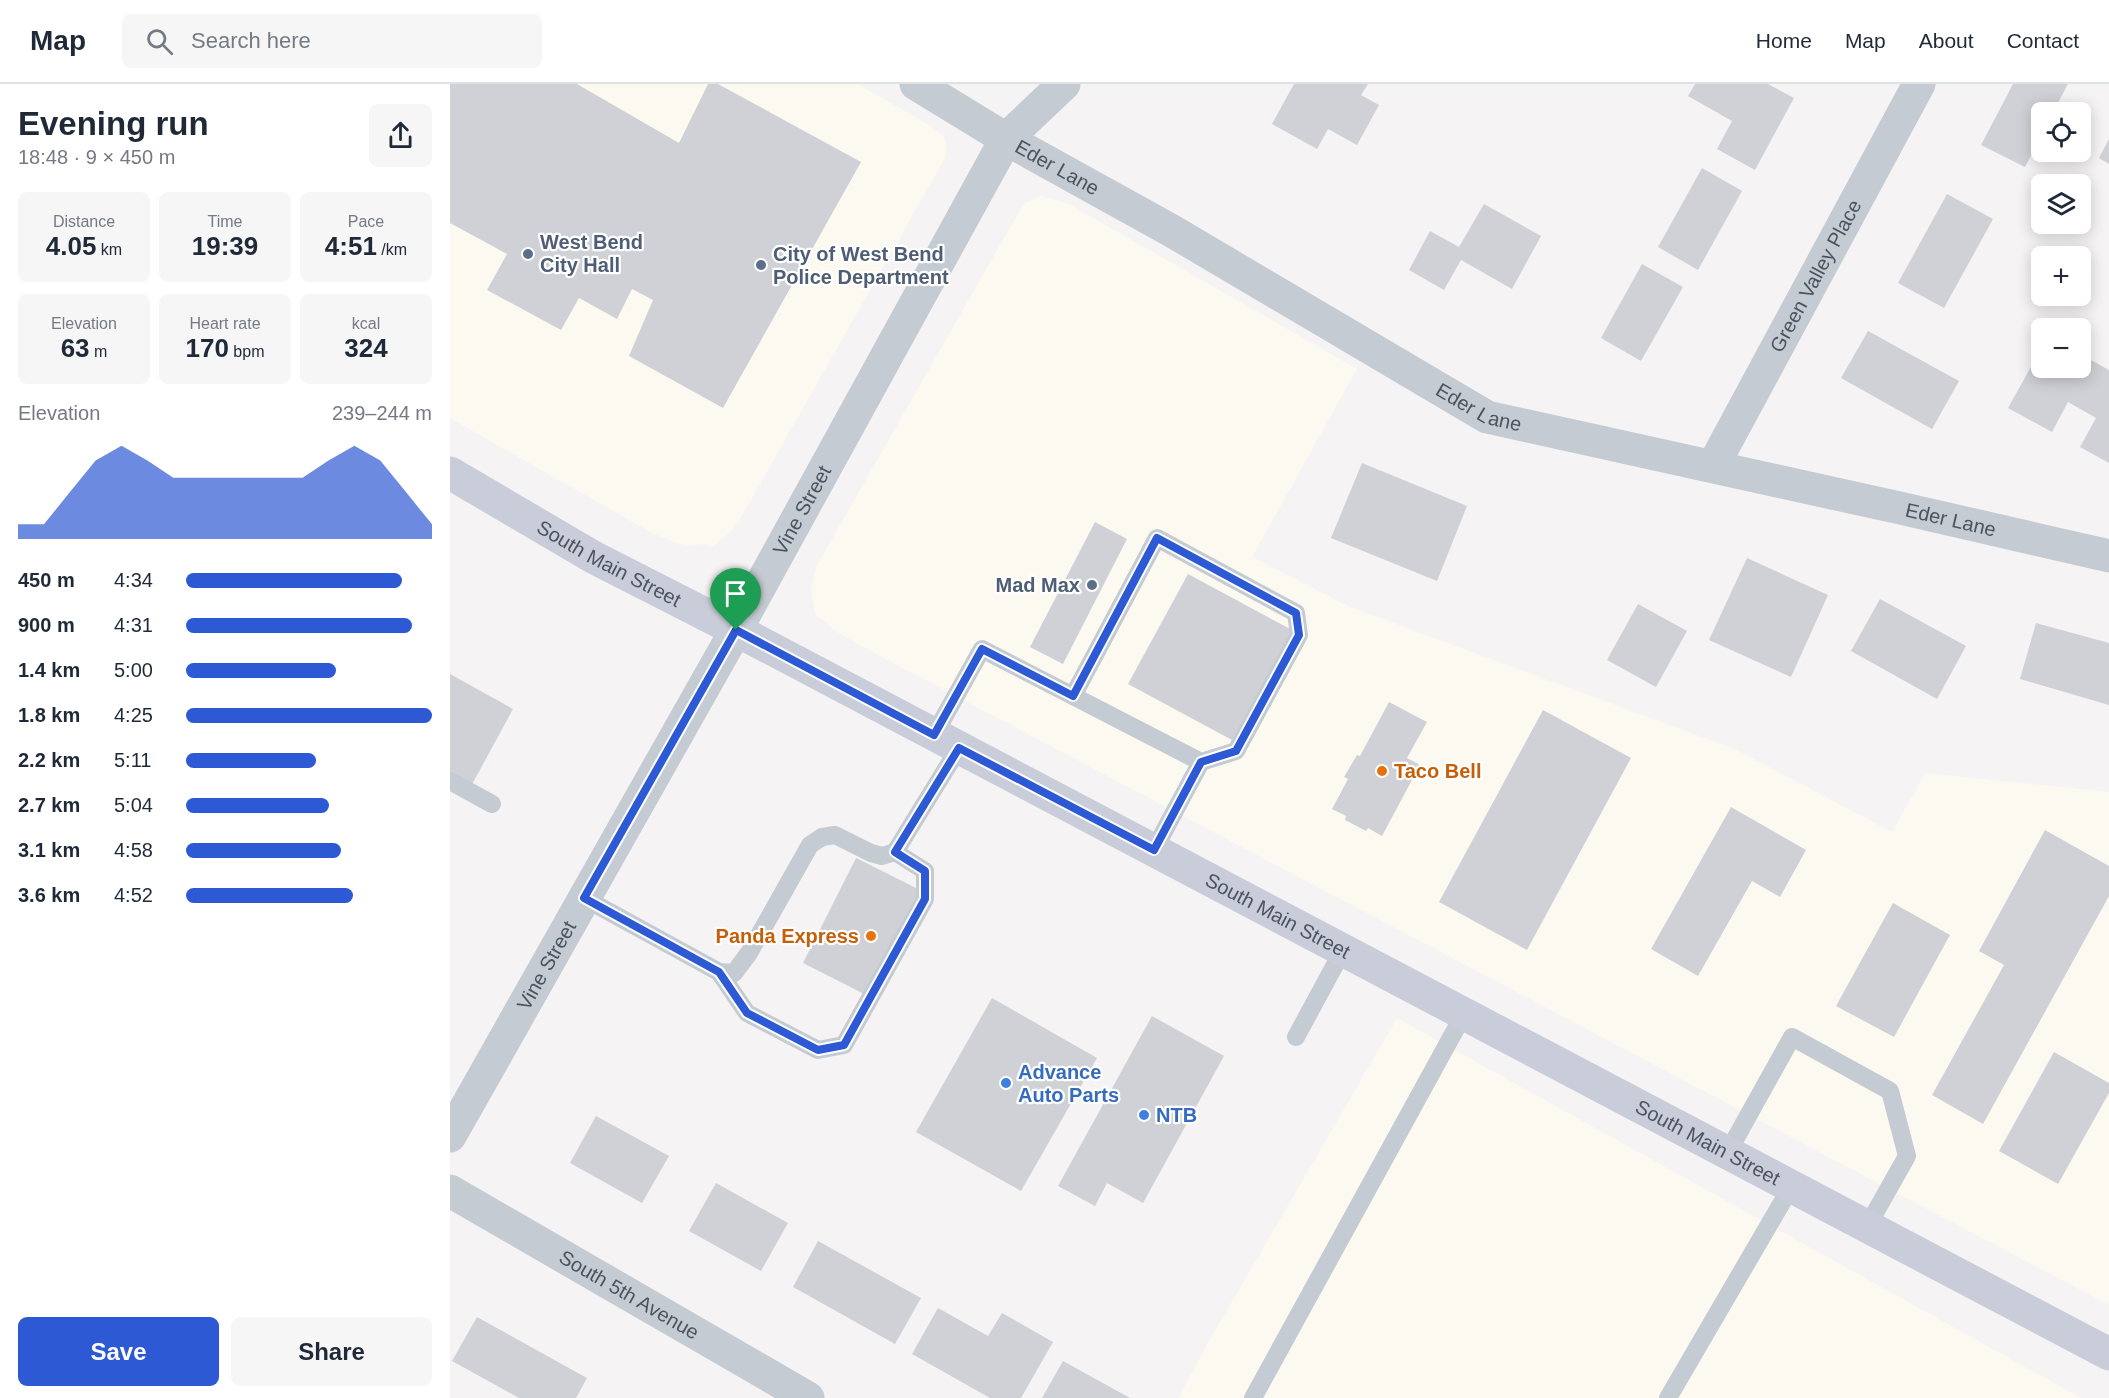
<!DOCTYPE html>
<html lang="en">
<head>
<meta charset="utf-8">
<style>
	body { margin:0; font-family:Arial,sans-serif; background:#f6f6f7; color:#1f2937; height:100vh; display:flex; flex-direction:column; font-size:22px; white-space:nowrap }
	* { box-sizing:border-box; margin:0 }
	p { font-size:20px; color:#747a83 }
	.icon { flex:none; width:33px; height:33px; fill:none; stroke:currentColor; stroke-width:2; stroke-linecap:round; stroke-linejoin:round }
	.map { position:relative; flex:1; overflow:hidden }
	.side { display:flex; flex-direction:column; background:#fff; width:450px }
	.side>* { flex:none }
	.buttons { position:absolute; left:1581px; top:18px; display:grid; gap:12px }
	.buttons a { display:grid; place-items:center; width:60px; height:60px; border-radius:9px; background:#fff; box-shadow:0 3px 15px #0003; font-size:30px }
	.pin { position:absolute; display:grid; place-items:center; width:51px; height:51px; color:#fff; margin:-62px -26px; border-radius:50% 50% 50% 0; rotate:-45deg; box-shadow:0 0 6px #0007 }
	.pin .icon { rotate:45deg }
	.round { display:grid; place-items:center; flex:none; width:63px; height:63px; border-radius:9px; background:#f6f6f7 }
	.overview { display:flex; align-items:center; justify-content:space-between; height:102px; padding:0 18px }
	h1 { font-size:33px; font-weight:700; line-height:45px }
	.figures { display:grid; grid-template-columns:repeat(3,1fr); gap:9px; height:102px; padding:6px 18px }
	.figures div { display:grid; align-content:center; border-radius:9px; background:#f6f6f7; text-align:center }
	.figures b { font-size:26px; font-weight:700 }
	.figures small { font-size:16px; font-weight:400 }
	.figures p { font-size:16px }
	.chart { height:168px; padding:12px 18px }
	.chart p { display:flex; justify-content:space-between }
	.chart svg { width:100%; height:108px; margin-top:6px; fill:#2d5ad4; opacity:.7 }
	.button { display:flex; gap:12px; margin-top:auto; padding:12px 18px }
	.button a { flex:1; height:69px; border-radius:9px; background:#2d5ad4; color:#fff; font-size:24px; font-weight:700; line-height:69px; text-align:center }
	.button a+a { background:#f6f6f7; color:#1f2937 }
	ul { padding:0 18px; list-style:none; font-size:20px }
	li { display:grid; grid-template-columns:96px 72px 1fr; align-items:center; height:45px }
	li i { height:15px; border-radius:8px; background:#2d5ad4 }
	header { display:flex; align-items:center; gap:36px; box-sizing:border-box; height:84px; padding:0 30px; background:#fff; border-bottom:2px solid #e0e1e3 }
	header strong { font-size:28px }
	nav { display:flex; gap:33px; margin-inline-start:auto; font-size:21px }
	.search { width:420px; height:54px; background:#f6f6f7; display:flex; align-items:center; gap:15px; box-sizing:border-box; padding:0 21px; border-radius:9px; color:#747a83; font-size:22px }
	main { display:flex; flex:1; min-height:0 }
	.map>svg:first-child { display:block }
	.commercial { fill:#fcfaf0 }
	.building { fill:#d0d1d6 }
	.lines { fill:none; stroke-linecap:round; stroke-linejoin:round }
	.service { stroke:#c5cbd2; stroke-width:18 }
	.minor { stroke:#c5cbd2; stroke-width:33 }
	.secondary { stroke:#c8cdd9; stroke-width:33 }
	.route-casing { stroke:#fff; stroke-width:12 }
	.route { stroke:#2d5ad4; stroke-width:8 }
	.service-dot { fill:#5c6f8a; stroke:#fff; stroke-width:2 }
	.food-dot { fill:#e8710a; stroke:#fff; stroke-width:2 }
	.shop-dot { fill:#3f7fe0; stroke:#fff; stroke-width:2 }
	.labels { text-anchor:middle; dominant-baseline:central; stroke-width:4.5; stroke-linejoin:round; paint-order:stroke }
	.street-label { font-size:20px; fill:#4c535e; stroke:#fff }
	.service-label { font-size:20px; font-weight:bold; fill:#4e5e75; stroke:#fff; text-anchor:start }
	.food-label { font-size:20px; font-weight:bold; fill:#c56008; stroke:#fff; text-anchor:start }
	.shop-label { font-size:20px; font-weight:bold; fill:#366cbe; stroke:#fff; text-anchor:start }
</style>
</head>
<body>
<header>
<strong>Map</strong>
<div class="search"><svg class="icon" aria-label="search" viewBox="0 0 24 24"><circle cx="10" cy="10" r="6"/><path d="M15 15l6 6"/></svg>Search here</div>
<nav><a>Home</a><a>Map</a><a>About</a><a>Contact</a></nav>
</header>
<main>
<section class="side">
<div class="overview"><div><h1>Evening run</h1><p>18:48 · 9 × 450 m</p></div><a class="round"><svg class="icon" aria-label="share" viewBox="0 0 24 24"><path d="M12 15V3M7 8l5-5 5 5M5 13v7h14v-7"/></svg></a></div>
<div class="figures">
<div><p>Distance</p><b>4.05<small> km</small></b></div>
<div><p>Time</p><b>19:39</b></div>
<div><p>Pace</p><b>4:51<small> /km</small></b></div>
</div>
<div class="figures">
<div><p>Elevation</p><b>63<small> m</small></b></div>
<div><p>Heart rate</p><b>170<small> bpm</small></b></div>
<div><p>kcal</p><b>324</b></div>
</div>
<div class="chart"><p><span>Elevation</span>239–244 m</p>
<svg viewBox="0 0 160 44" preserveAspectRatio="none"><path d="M0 44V38L10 38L20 25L30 12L40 6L50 12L60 19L70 19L80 19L90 19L100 19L110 19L120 12L130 6L140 12L150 25L160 38V44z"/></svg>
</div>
<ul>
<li><b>450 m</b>4:34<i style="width:88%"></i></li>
<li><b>900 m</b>4:31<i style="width:92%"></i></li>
<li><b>1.4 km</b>5:00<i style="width:61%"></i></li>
<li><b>1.8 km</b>4:25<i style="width:100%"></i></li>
<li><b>2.2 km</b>5:11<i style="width:53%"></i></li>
<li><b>2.7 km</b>5:04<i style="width:58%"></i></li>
<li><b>3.1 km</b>4:58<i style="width:63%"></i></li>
<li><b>3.6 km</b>4:52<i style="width:68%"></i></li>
</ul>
<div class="button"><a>Save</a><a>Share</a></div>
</section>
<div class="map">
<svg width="1659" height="1314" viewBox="0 0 1659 1314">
	<rect width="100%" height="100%" fill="#f5f3f3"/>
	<g class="commercial">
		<path d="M0 0H408L481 42 494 52 496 61 495 74 301 416 283 446 262 463 253 460 235 462 202 449 0 334Z"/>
		<path d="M591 112 617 119 907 285 802 473 900 523 1287 666 1442 748 1475 689 1659 708V1221L432 573 387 548 365 530 361 505 366 483 562 140 575 119Z"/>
		<path d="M947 934 1631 1314H728L759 1257Z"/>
	</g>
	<g class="building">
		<path d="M0 0H127L229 59 258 0H268L411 78 273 324 179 272 203 216 182 205 167 235 129 214 111 246 37 206 57 170 0 139Z"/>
		<path d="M844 0H918L911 11 929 21 907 61 878 45 867 65 822 40Z"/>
		<path d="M1245 0H1318L1344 14 1305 86 1267 65 1282 37 1238 12Z"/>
		<path d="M1563 0H1618L1603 28H1592V51L1575 83 1531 61Z"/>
		<path d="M1659 55V80L1649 74Z"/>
		<path d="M1252 84 1292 107 1248 186 1208 163Z"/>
		<path d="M1497 110 1543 135 1494 224 1448 199Z"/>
		<path d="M1034 120 1091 152 1062 205 1011 176 994 206 959 186 980 147 1009 163Z"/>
		<path d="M1192 180 1233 203 1191 277 1151 254Z"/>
		<path d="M1418 247 1509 297 1482 345 1391 294Z"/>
		<path d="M1592 263V284H1630V270L1659 286V379L1630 363 1646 334 1618 318 1602 348 1558 324Z"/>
		<path d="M912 379 1017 422 987 497 881 454Z"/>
		<path d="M645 438 677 455 613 580 580 563Z"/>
		<path d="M1297 474 1378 511 1341 593 1259 556Z"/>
		<path d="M738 490 842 546 782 656 678 600Z"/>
		<path d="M1430 515 1516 562 1487 615 1401 567Z"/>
		<path d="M1188 520 1237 547 1206 603 1157 576Z"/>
		<path d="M1586 539 1659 559V621L1570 595Z"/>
		<path d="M0 590 63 625 19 706 0 696Z"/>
		<path d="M939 618 977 638 957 674 970 681 932 752 918 744 916 747 895 736 896 732 882 725 898 695 894 693 907 671 910 672Z"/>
		<path d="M1093 626 1181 674 1077 866 989 818Z"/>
		<path d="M1281 723 1356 766 1330 813 1302 797 1248 892 1201 865Z"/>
		<path d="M1595 746 1659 782V812L1533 1040 1482 1011 1554 881 1529 867Z"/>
		<path d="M406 774 470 806 416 911 353 879Z"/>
		<path d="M1443 819 1500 851 1444 953 1386 922Z"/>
		<path d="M542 914 647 974 571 1107 466 1048Z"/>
		<path d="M702 932 774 972 693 1119 657 1099 645 1122 608 1102Z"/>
		<path d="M1604 968 1659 999V1009L1608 1100 1549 1067Z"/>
		<path d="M146 1032 219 1072 192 1119 120 1079Z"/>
		<path d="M266 1099 338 1139 311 1187 239 1147Z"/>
		<path d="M368 1157 471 1214 445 1260 343 1203Z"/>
		<path d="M488 1224 538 1252 552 1229 603 1258 571 1314H540L462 1270Z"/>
		<path d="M27 1233 137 1294 126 1314H69L2 1277Z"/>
		<path d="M613 1277 680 1314H592Z"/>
	</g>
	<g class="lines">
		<g class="service">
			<path d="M623 612 707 454 846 529 849 551 786 667 751 678"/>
			<path d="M484 651 532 565 751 678 704 766"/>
			<path d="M0 697 42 720"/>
			<path d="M134 814 269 888 284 889 299 869 360 761 372 753 385 751 421 769 432 772 445 768 509 664"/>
			<path d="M269 888 297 929 368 966 394 961 475 815V787L445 768"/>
			<path d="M846 953 893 866"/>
			<path d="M1278 1068 1342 953 1440 1007 1457 1072 1417 1143"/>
			<path d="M803 1314 1014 930"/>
			<path d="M1218 1314 1341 1103"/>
		</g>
		<g class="minor">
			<path id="s1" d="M466 0 556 55 722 147 1037 333 1450 424 1659 472"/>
			<path id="s2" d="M1263 382 1469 0"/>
			<path id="s3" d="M0 1052 286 546 556 55 614 0"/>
			<path id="s4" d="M0 1107 358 1314"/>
		</g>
		<path class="secondary" id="s5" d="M0 389 143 473 286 546 1659 1270"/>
	</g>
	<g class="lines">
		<g class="route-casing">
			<path id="route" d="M707 454 846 529 849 551 786 667 751 678 704 766 509 664 445 768 475 787V815L394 961 368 966 297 929 269 888 134 814 286 546 484 651 532 565 623 612Z"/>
		</g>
		<use href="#route" class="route"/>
	</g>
	<g class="service-dot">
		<circle cx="78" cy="170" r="6"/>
		<circle cx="311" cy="181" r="6"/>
		<circle cx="642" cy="501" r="6"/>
	</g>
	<g class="food-dot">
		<circle cx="932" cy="687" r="6"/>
		<circle cx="421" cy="852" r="6"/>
	</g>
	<g class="shop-dot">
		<circle cx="556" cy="999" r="6"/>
		<circle cx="694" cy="1031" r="6"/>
	</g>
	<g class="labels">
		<g class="street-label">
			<text stroke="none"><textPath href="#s1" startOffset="164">Eder Lane</textPath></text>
			<text stroke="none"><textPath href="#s2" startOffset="216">Green Valley Place</textPath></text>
			<text stroke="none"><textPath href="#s1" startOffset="650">Eder Lane</textPath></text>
			<text stroke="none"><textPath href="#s3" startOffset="718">Vine Street</textPath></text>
			<text stroke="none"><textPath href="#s1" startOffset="1136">Eder Lane</textPath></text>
			<text stroke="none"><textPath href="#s5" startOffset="183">South Main Street</textPath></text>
			<text stroke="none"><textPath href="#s5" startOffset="939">South Main Street</textPath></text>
			<text stroke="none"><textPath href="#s3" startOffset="196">Vine Street</textPath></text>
			<text stroke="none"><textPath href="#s5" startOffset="1425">South Main Street</textPath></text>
			<text stroke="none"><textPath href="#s4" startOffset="207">South 5th Avenue</textPath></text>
		</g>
		<g class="service-label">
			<text x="90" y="158">West Bend<tspan x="90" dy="23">City Hall</tspan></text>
			<text x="323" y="170">City of West Bend<tspan x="323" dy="23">Police Department</tspan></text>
			<text x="630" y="501" text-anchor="end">Mad Max</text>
		</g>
		<g class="food-label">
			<text x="944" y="687">Taco Bell</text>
			<text x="409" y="852" text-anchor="end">Panda Express</text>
		</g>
		<g class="shop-label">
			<text x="568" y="988">Advance<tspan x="568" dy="23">Auto Parts</tspan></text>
			<text x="706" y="1031">NTB</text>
		</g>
	</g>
</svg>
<div class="buttons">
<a><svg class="icon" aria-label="locate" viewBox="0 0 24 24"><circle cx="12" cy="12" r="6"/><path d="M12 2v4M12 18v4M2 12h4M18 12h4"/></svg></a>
<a><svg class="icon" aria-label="layers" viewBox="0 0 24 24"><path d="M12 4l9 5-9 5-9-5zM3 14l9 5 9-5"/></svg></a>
<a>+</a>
<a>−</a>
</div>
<div class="pin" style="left:286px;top:546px;background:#1e9e55"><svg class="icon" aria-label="arrive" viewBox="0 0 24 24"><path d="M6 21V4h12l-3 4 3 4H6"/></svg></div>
</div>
</main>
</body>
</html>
